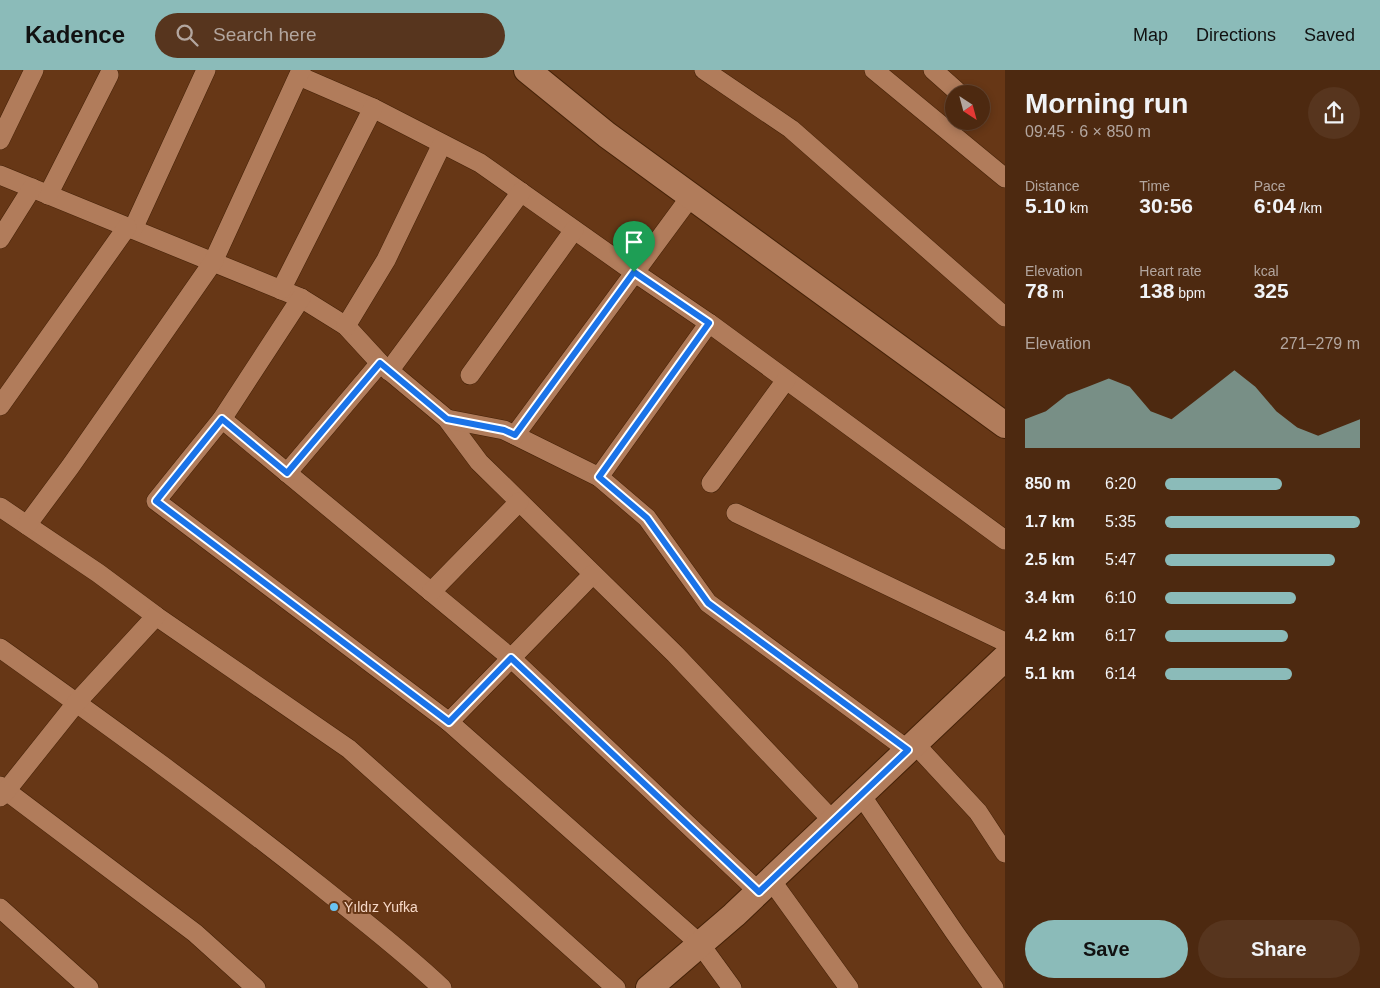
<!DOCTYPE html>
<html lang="en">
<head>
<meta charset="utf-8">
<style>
	body { margin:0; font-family:Arial,sans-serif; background:#57351e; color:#f1f3f6; height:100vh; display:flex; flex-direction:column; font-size:19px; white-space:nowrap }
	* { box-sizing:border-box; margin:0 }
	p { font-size:16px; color:#b3a69f }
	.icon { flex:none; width:28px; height:28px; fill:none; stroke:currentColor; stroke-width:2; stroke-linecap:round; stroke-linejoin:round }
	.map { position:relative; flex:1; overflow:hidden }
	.panel { display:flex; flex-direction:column; background:#4d2910; width:375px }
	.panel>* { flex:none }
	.needle { width:32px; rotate:144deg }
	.tools { position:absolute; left:945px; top:15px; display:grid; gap:10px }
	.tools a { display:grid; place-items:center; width:45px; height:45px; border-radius:50%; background:#4d2910; box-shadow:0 2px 8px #0003,0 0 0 1px #644530; font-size:25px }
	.pin { position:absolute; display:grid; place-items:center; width:42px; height:42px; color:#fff; margin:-51px -21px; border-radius:50% 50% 50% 0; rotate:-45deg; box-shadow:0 0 5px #0007 }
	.pin .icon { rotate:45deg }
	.round { display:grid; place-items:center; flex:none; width:52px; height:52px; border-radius:26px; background:#57351e }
	.headline { display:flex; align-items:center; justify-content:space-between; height:85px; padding:0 20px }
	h1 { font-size:28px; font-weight:700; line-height:38px }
	.figures { display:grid; grid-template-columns:repeat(3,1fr); gap:8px; height:85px; padding:5px 20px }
	.figures div { display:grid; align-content:center }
	.figures b { font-size:21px; font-weight:700 }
	.figures small { font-size:14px; font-weight:400 }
	.figures p { font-size:14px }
	.chart { height:140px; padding:10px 20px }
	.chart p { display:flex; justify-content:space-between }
	.chart svg { width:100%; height:90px; margin-top:5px; fill:#8bbbb9; opacity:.7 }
	.cta { display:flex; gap:10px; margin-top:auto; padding:10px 20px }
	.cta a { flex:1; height:58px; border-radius:30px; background:#8bbbb9; color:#111; font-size:20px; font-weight:700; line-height:58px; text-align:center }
	.cta a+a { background:#57351e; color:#f1f3f6 }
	ul { padding:0 20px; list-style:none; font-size:16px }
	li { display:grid; grid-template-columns:80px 60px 1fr; align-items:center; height:38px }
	li i { height:12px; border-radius:6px; background:#8bbbb9 }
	header { display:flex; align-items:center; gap:30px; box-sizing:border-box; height:70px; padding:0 25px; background:#8bbbb9; color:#111 }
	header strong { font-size:24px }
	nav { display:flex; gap:28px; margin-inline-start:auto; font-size:18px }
	.search { width:350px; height:45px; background:#57351e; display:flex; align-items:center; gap:12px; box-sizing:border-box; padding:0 18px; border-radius:28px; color:#b3a69f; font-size:19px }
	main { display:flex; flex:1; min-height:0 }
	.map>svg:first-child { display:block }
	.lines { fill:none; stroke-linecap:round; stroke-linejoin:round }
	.street-casing { stroke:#442107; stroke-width:20 }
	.secondary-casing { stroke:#442107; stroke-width:28 }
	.street { stroke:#b17c5b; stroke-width:19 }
	.secondary { stroke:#b17c5b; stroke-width:26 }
	.route-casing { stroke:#fff; stroke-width:10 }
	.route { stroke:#1a73e8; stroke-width:6 }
	.poi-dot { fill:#6ac3f1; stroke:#673716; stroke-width:2 }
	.labels { text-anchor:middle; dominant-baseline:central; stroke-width:4; stroke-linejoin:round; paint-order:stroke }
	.poi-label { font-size:14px; fill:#f7d9c8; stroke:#673716; text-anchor:start }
</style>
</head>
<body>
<header>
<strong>Kadence</strong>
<div class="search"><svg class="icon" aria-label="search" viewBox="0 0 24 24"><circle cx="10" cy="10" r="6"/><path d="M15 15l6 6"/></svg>Search here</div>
<nav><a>Map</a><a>Directions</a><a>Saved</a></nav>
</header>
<main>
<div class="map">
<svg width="1005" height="918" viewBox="0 0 1005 918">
	<rect width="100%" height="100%" fill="#673716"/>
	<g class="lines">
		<g class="street-casing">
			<g id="street">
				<path d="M704 0 791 59 1005 247"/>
				<path d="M874 0 1005 108"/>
				<path d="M933 0 960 24"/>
				<path d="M299 6 373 38 480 93 634 202 709 253 1005 470"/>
				<path d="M0 70 34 0"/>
				<path d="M0 105 301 228 346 256 380 293 447 349 479 392 675 584 833 751"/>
				<path d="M48 125 109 5"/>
				<path d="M133 159 206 0"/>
				<path d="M0 169 32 118"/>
				<path d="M281 220 373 38"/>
				<path d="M301 228 222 349 156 431 449 652 700 874 732 918"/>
				<path d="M346 256 386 190 442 74"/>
				<path d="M389 301 521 122"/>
				<path d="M470 305 574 160"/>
				<path d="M0 336 127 157"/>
				<path d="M222 349 511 588 759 822"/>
				<path d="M447 349 504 360 599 407 647 448 708 533 908 680"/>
				<path d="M515 365 691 126"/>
				<path d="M287 403 380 293"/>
				<path d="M599 407 709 253"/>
				<path d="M711 413 786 310"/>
				<path d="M0 437 98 503 156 546 349 679 616 918"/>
				<path d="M736 443 1005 572"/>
				<path d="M27 455 70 397 213 192 301 0"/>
				<path d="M431 522 519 432"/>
				<path d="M0 578C108 655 216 733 320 816 361 849 403 881 442 918"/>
				<path d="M449 652 593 504"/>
				<path d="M915 674 978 742 1005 783"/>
				<path d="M0 716 195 863 256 918"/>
				<path d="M861 725 955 863 994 918"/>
				<path d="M0 727 6 721 77 632 156 546"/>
				<path d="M771 810 849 918"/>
				<path d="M0 838 89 918"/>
			</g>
		</g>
		<g class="secondary-casing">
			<g id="secondary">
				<path d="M527 0 607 65 1005 355"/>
				<path d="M649 918 734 845 1005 588"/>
			</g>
		</g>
		<use href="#street" class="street"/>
		<use href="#secondary" class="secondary"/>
	</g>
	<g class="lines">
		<g class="route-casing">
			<path id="route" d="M634 202 709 253 599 407 647 448 708 533 908 680 759 822 511 588 449 652 156 431 222 349 287 403 380 293 447 349 504 360 515 365Z"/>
		</g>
		<use href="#route" class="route"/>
	</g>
	<circle class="poi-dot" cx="334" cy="837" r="5"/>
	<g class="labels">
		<g class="poi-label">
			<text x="344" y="837">Yıldız Yufka</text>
		</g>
	</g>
</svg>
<div class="tools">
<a><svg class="needle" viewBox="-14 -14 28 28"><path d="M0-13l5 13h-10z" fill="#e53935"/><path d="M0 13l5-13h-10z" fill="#b3a69f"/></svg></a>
</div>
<div class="pin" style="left:634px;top:202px;background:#1e9e55"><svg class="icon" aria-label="arrive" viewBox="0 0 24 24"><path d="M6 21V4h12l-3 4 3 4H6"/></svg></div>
</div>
<section class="panel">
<div class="headline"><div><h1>Morning run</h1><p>09:45 · 6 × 850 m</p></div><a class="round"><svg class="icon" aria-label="share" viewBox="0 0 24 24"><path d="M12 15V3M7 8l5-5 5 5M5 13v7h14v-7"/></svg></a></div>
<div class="figures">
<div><p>Distance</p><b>5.10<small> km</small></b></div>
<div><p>Time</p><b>30:56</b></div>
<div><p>Pace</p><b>6:04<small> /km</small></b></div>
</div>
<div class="figures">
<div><p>Elevation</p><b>78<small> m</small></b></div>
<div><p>Heart rate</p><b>138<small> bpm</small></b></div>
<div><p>kcal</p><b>325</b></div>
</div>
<div class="chart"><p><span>Elevation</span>271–279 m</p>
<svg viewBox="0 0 160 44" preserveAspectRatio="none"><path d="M0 44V30L10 26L20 18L30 14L40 10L50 14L60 26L70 30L80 22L90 14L100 6L110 14L120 26L130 34L140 38L150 34L160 30V44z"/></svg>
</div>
<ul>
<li><b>850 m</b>6:20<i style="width:60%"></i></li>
<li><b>1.7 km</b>5:35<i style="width:100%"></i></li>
<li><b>2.5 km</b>5:47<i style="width:87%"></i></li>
<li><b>3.4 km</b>6:10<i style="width:67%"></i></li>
<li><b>4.2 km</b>6:17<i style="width:63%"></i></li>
<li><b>5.1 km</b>6:14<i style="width:65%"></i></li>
</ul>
<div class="cta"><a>Save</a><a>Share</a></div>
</section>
</main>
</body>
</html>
